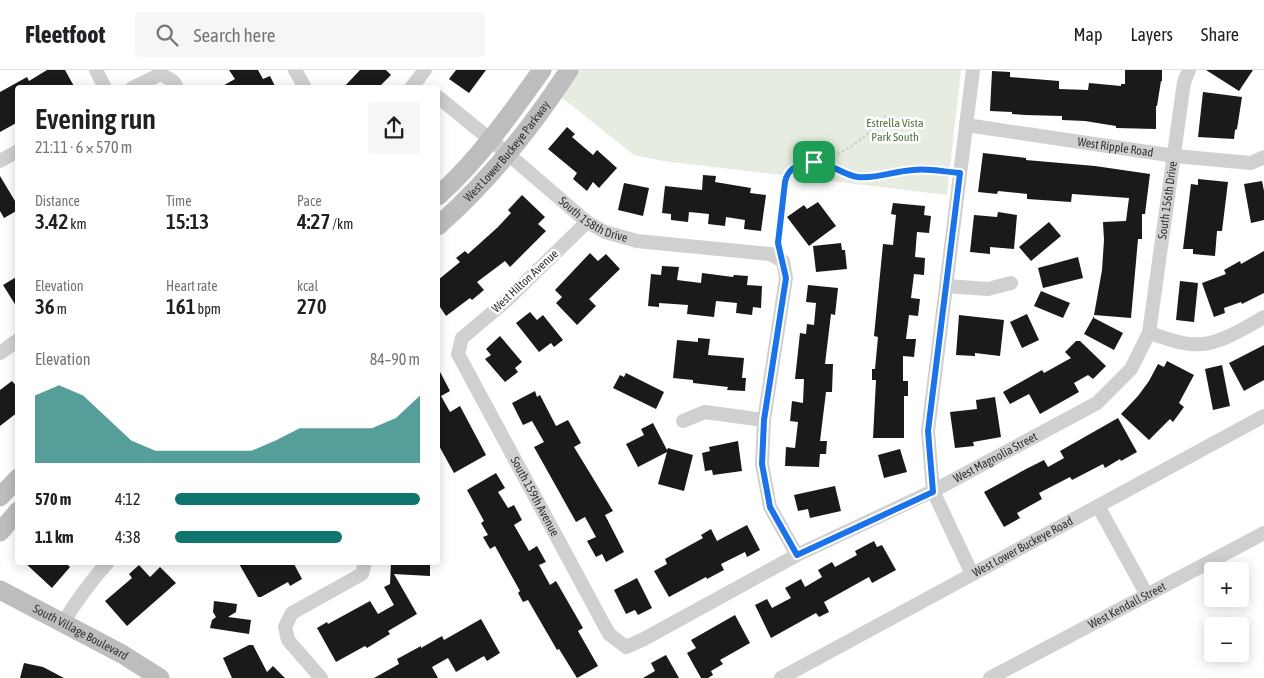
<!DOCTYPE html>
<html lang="en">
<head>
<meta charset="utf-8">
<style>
	body { margin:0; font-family:"Asap Condensed",sans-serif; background:#f6f6f6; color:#202124; height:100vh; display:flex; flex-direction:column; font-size:19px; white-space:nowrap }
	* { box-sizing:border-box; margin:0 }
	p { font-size:16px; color:#757577 }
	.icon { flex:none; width:28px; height:28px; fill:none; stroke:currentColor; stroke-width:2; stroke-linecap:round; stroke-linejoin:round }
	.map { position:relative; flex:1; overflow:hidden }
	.drawer { position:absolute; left:15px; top:15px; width:425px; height:480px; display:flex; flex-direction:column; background:#fff; border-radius:5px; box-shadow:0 2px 12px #0003 }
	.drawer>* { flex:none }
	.controls { position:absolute; left:1204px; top:492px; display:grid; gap:10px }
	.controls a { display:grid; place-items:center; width:45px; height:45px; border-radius:5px; background:#fff; box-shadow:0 2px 12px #0003; font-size:25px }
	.pin { position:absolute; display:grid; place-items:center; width:42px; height:42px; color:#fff; margin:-21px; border-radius:10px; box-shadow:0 2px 8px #0006 }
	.round { display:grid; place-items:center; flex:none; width:52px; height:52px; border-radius:5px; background:#f6f6f6 }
	.headline { display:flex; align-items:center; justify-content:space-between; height:85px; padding:0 20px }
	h1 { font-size:28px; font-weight:600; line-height:38px }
	.metrics { display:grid; grid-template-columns:repeat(3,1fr); gap:8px; height:85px; padding:5px 20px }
	.metrics div { display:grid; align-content:center }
	.metrics b { font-size:21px; font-weight:600 }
	.metrics small { font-size:14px; font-weight:400 }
	.metrics p { font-size:14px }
	.chart { height:140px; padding:10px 20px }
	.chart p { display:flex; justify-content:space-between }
	.chart svg { width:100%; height:90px; margin-top:5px; fill:#0f766e; opacity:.7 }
	ul { padding:0 20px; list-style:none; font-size:16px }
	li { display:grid; grid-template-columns:80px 60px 1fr; align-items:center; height:38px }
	li i { height:12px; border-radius:6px; background:#0f766e }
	header { display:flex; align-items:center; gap:30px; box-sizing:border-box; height:70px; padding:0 25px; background:#fff; border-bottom:1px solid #e0e0e0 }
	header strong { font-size:24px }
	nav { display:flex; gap:28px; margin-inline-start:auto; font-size:18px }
	.search { width:350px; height:45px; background:#f6f6f6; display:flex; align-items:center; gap:12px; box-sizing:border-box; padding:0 18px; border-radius:5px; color:#757577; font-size:19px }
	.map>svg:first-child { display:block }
	.green { fill:#e6ecdf }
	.building { fill:#1a1a1a }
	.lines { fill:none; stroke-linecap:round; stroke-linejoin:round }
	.path { stroke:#cdcdcd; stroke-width:2; stroke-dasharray:2.5 2.5; stroke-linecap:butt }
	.street { stroke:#d0d0d0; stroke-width:14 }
	.secondary { stroke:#bdbdbd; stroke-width:19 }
	.route-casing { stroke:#fff; stroke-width:10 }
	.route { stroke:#1a73e8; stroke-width:6 }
	.labels { text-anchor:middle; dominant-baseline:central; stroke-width:5; stroke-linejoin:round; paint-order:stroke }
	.park-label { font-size:12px; fill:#56703f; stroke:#fff }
	.street-label { font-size:12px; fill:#333; stroke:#fff }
</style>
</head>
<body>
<header>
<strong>Fleetfoot</strong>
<div class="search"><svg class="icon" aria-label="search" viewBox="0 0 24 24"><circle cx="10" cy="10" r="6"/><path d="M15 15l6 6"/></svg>Search here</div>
<nav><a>Map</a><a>Layers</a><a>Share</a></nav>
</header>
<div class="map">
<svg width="1264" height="608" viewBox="0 0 1264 608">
	<rect width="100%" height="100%" fill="#fff"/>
	<path class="green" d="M577 0H961L947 125 663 91 634 85 560 26Z"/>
	<g class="building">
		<path d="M47 0H65L75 18H18V52L0 62V22L27 7 29 11Z"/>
		<path d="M229 0H258L263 9 270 6 276 18H219L235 9Z"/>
		<path d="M360 0H386L391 5 378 18H343Z"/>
		<path d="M456 0H486L469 23 449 9Z"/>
		<path d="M1125 0H1162V11H1161L1157 36H1156V59L1116 58V56L1085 51 1062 50V46L1025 45 1012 44V42L990 41 992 1 1010 2V7L1059 11V19L1088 20 1089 13 1121 16V14H1125Z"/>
		<path d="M1206 0H1253L1239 21Z"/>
		<path d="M1203 22 1242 27 1237 59 1235 60 1234 69 1198 67Z"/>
		<path d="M567 57 575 64 572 67 593 85 597 80 617 98 599 118 593 112 587 121 573 109 577 103 548 79Z"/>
		<path d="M983 83 1026 88V90L1095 96 1150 104 1145 144H1142V169H1138L1131 248 1094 245 1102 200 1104 170 1103 152 1126 151 1129 128 1072 124 1071 132 1027 129V124L998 121 997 124 978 122Z"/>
		<path d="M703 105 716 106 715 112 751 118 750 123 766 125 761 161 744 159 745 150 726 147 725 156 708 154 709 144 689 142 688 152 671 150V144L662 143 665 116 702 120Z"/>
		<path d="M0 106 18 136V140L4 148 0 141Z"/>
		<path d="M1198 109 1228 112 1222 161H1217L1215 186 1193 184V179H1183L1191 114 1198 115Z"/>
		<path d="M1262 111 1264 121V150L1251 153 1244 114Z"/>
		<path d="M624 113 649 118 643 146 618 140Z"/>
		<path d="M522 125 545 147 538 154 546 161 510 197 505 191 477 212 484 220 472 230 470 228 446 246 438 234V210L460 192 456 188 465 181 468 184 498 157 511 143 508 140Z"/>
		<path d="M818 132 836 156 809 176 787 147 804 135 807 139Z"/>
		<path d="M893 133 925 136 924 145 931 146 929 163 917 162 915 187 925 188 924 205 914 204 911 228 920 229 918 246 909 245 906 269H916L914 287 903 286V311H908V326H904V368H873L876 310H872V299H875L878 267 874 266 883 174 893 175 896 145 891 144Z"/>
		<path d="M998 142 1017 145 1014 179 990 177V184L970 182 974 145 997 147Z"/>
		<path d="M1049 152 1061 166 1031 191 1019 177Z"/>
		<path d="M841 173 842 180H845L847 199 816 202 813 176Z"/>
		<path d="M1264 181V223L1242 234 1241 232 1224 238 1225 243 1214 247 1202 213 1226 204 1224 200 1240 191 1241 194Z"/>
		<path d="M590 183 598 191 606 184 620 199 589 229 596 236 577 255 556 233 562 227 555 220Z"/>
		<path d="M1078 187 1083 208 1043 218 1038 198Z"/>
		<path d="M662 196 679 197 677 210 701 213 702 203 733 207 734 205 748 206 747 215 762 216 761 238 753 237 752 245 736 243 737 233 716 231 714 247 687 244 688 235 659 233V237L648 236 651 204 661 205Z"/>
		<path d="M18 206V239L3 215Z"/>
		<path d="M1180 211 1198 213 1194 252 1176 250Z"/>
		<path d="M808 215 838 218 835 245 831 244 825 294H833L832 322H826L820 371H827L826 384H820L819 397 785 396 786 377 795 378 798 352 790 351 792 331 803 333 804 309H795L800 263 806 264 807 254 814 255 816 233 806 232Z"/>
		<path d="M1041 221 1070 233 1063 248 1034 236Z"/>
		<path d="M530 242 537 250 543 245 563 270 554 277 551 273 539 282 516 253Z"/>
		<path d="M1027 244 1039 270 1022 278 1010 252Z"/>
		<path d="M959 245 1004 250 1000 286 975 283V286L956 285Z"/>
		<path d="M1094 246V248L1123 263 1114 280 1084 264Z"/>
		<path d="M500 266 522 292 515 298 518 302 505 312 485 289 491 285 486 279Z"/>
		<path d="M698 268 710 269 708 285 744 288 742 308H746L745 321 727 320 728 317 693 313V310L673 308 677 270 698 272Z"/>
		<path d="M1076 271H1080L1106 296 1093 309 1088 305 1074 313 1079 322 1040 344 1029 324 1010 334 1003 322 1042 300 1044 303 1071 288 1065 282Z"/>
		<path d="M1264 275V310L1244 321 1229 293Z"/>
		<path d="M1167 291 1194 305 1179 333 1184 337 1173 352 1170 349 1149 370 1121 344 1138 326 1149 311 1158 294 1164 297Z"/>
		<path d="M1222 295 1230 336 1213 340 1205 299Z"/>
		<path d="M438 298 450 321 441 326 450 342 460 336 486 385 454 403 438 374Z"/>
		<path d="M626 303 664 322 656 339 613 318 620 305 624 307Z"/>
		<path d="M12 311 18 318V342L0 356V320Z"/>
		<path d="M535 321 537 327 540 325 556 356 568 350 581 373 574 377 613 441 605 445 624 482 606 492 602 484 596 487 587 471 596 467 585 447 576 452 534 377 544 372 532 351 523 355 512 333Z"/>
		<path d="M995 327 1001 367 973 372 974 376 955 378 950 342 977 339 976 330Z"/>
		<path d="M1118 348 1137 382 1121 391 1120 389 1105 398 1103 394 1072 410 1070 407 1039 423 1042 429 1017 443 1020 448 1004 457 984 422 1026 399 1044 390 1048 397 1064 388 1060 381Z"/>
		<path d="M653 353 667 380 668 378 693 385 684 421 658 414 667 382 638 397 626 374 644 365 641 359Z"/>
		<path d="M738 371 742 401 713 405 712 400 705 401 702 383 710 381 709 377Z"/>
		<path d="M900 379 907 402 884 408 878 385Z"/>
		<path d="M496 403 505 418 498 422 508 438 514 435 522 450 514 455 529 481 537 476 546 492 539 495 550 515 556 511 583 558 578 561 598 596 577 608 559 579 557 580 528 530 523 532 518 523 520 521 495 476 490 479 483 467 488 465 481 453 484 451 467 420Z"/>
		<path d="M835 416 841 441 810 448 808 439 798 441 794 425Z"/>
		<path d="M747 455 760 480 747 487 745 482 721 494 724 500 707 509 706 507 669 527 654 501 667 494 665 489 703 468 701 465 711 459 717 471Z"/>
		<path d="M874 471 877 477 882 475 896 500 872 513 869 507 824 532 829 542 819 547 816 543 771 568 755 535 767 529 772 538 791 528 785 518 801 509 805 517 822 507 818 500 832 492 835 497 857 485 855 481Z"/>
		<path d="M24 492H65L70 497 52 518Z"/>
		<path d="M238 492H293L302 509 290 516 288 512 261 527H258Z"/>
		<path d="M391 492H430V506L394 504 417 544 388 561 390 564 367 578 365 576 336 592 317 558 327 552 328 554 370 531 378 544 394 535 384 517 390 514Z"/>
		<path d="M139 495 150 507 160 497 176 513 127 556 105 531 132 508 129 504Z"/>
		<path d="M637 508 652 538 638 545 635 540 626 544 614 520Z"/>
		<path d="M214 531 237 534 236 542 228 547 251 550 249 564 210 558 212 550 216 547 213 542Z"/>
		<path d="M735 545 750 573 720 590 723 594 711 601 713 605 708 608H701L687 583 696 578 691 570Z"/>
		<path d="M481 549 500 583 487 591 484 586 456 602 448 588 432 597 438 608H374L399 594 397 589 421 576V578L442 566 444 570Z"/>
		<path d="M249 575H253L267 602 273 596 285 608H232L223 588Z"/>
		<path d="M666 585 679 608H643L655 601 651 593Z"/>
		<path d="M24 593 43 597 64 608H20Z"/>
	</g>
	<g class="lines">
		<g class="path">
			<path d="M814 92C821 88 829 88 836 85 854 76 873 61 886 46"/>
			<path d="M778 174 787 105C792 96 803 92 813 92 830 91 844 105 861 107 876 108 888 103 902 101 918 99 933 100 948 102"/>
		</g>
		<g class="street">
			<path d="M96 0 105 18"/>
			<path d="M295 0 305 18"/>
			<path d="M132 18 161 4 174 12 177 18"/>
			<path d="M411 18 425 0"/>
			<path id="s1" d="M438 27 508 84 587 152 605 162 637 171 770 184 783 191 786 208 764 350 762 394 770 437 797 485"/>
			<path id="s2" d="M966 55 1175 86 1251 93 1264 87"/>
			<path d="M0 91 18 81"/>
			<path id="s3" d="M587 152 506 231 462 268 458 284 609 564 626 577 644 569 797 485 933 421 1097 333 1131 299 1149 263C1163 267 1176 273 1191 274 1216 277 1243 259 1264 247"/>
			<path d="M946 216 988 219 1011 213"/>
			<path id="s4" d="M1149 263 1184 12 1189 0"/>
			<path d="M0 283 18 270"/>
			<path d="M683 351 705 342 764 350"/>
			<path d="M1098 436 1147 525"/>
			<path d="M972 504 933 421 928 361 973 0"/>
			<path d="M63 553C76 531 91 511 108 492"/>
			<path d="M321 608 288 570 285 557 292 543 362 504 365 492"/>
			<path id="s5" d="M781 608 1264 346"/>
			<path id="s6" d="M990 608 1264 463"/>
		</g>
		<g class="secondary">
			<path d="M438 126C479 89 510 45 542 0"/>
			<path id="s7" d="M438 156C489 111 532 57 569 0"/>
			<path d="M0 427 18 408"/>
			<path d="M0 462 18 441"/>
			<path id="s8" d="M0 520 122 584 160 608"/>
		</g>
	</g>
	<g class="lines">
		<g class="route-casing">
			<path id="route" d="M814 92C830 92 842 105 858 107 877 109 894 101 913 100 928 98 945 102 960 103L928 361 933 422 797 485 770 437 762 394 764 350 786 208 778 173 785 112C788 97 800 93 814 92Z"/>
		</g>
		<use href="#route" class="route"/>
	</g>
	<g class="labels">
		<g class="park-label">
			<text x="895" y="53">Estrella Vista<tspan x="895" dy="14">Park South</tspan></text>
		</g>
		<g class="street-label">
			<text stroke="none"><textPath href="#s2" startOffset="151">West Ripple Road</textPath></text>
			<text stroke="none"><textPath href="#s7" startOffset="102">West Lower Buckeye Parkway</textPath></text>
			<text stroke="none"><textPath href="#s4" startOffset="134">South 156th Drive</textPath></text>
			<text stroke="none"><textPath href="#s1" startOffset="199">South 158th Drive</textPath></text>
			<text transform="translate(525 211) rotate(-43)">West Hilton Avenue</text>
			<text stroke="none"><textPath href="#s3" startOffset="942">West Magnolia Street</textPath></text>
			<text stroke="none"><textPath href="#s3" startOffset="349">South 159th Avenue</textPath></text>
			<text stroke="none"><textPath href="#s5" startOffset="275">West Lower Buckeye Road</textPath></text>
			<text stroke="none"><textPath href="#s6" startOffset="155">West Kendall Street</textPath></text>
			<text stroke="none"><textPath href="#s8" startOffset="91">South Village Boulevard</textPath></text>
		</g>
	</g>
</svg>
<div class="controls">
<a>+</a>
<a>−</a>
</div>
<div class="pin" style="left:814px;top:92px;background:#1e9e55"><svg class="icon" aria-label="arrive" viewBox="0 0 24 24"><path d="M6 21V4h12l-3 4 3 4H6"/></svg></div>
<section class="drawer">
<div class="headline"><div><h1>Evening run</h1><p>21:11 · 6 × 570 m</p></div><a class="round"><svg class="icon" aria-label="share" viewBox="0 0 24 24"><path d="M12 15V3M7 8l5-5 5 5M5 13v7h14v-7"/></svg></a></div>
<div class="metrics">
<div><p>Distance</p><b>3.42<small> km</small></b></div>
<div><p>Time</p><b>15:13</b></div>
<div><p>Pace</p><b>4:27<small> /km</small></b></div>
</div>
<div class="metrics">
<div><p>Elevation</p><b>36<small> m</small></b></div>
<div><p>Heart rate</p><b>161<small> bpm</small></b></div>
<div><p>kcal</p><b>270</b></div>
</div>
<div class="chart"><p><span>Elevation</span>84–90 m</p>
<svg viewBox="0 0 160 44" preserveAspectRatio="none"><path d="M0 44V11L10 6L20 11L30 22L40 33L50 38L60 38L70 38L80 38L90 38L100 33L110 27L120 27L130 27L140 27L150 22L160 11V44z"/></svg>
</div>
<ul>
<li><b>570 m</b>4:12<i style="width:100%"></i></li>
<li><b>1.1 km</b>4:38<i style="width:68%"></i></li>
</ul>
</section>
</div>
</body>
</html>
